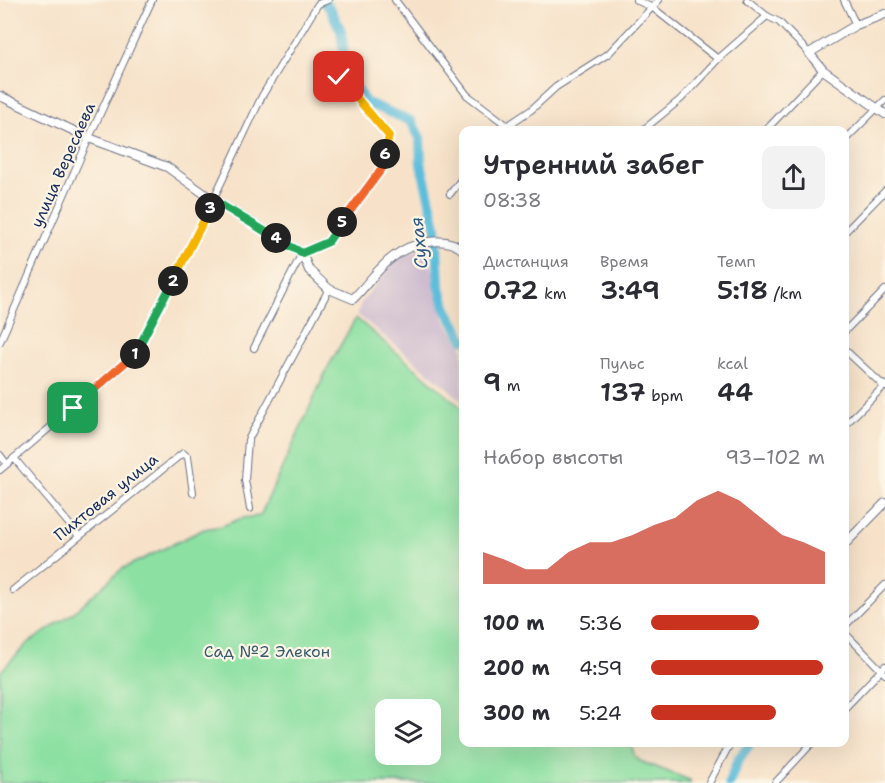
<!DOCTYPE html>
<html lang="ru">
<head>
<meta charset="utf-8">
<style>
	body { margin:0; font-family:"Shantell Sans",sans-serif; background:#f2f2f3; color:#2b2b33; height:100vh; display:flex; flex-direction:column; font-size:22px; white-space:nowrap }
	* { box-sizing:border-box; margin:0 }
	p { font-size:20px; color:#7c7c81 }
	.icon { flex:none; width:33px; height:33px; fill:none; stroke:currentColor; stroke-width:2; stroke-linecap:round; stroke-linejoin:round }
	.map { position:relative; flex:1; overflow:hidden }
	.drawer { position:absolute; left:459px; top:126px; width:390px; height:621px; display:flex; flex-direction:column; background:#fff; border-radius:12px; box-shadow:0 6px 24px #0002 }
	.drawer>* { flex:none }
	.buttons { position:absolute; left:375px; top:699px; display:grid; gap:12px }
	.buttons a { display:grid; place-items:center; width:66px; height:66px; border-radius:12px; background:#fff; box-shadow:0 6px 24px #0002; font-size:30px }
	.pin { position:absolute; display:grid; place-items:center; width:51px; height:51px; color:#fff; margin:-26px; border-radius:12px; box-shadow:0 3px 9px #0006 }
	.km { position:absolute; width:30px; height:30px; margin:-15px; border-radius:50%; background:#222; color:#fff; font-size:16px; line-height:30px; text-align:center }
	.round { display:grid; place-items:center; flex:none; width:63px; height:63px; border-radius:12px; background:#f2f2f3 }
	.overview { display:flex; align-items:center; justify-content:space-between; height:102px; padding:0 24px }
	h1 { font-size:27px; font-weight:600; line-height:45px }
	.metrics { display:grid; grid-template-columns:repeat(3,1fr); gap:9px; height:102px; padding:6px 24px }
	.metrics div { display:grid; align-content:center }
	.metrics b { font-size:26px; font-weight:600 }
	.metrics small { font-size:16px; font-weight:400 }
	.metrics p { font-size:16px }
	.chart { height:168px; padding:12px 24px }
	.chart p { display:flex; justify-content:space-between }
	.chart svg { width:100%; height:108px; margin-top:6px; fill:#c8321e; opacity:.7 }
	ul { padding:0 24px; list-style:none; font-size:20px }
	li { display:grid; grid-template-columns:96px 72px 1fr; align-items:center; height:45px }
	li i { height:15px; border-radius:8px; background:#c8321e }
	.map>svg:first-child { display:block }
	.industrial { fill:#cfbdcf }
	.green { fill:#8ce0a2; stroke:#548880; stroke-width:1.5; fill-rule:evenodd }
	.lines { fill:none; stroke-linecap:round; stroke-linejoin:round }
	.river { stroke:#5dbedb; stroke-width:10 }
	.minor-casing { stroke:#686e83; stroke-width:8 }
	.tertiary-casing { stroke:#686e83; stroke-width:10 }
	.minor { stroke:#fff; stroke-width:6 }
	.tertiary { stroke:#fff; stroke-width:8 }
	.split-1-casing { stroke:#fff; stroke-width:12 }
	.split-2-casing { stroke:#fff; stroke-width:12 }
	.split-3-casing { stroke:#fff; stroke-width:12 }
	.split-4-casing { stroke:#fff; stroke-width:12 }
	.split-5-casing { stroke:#fff; stroke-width:12 }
	.split-6-casing { stroke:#fff; stroke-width:12 }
	.split-7-casing { stroke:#fff; stroke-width:12 }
	.split-1 { stroke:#f0652b; stroke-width:8 }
	.split-2 { stroke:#22a559; stroke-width:8 }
	.split-3 { stroke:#f5b400; stroke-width:8 }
	.split-4 { stroke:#22a559; stroke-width:8 }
	.split-5 { stroke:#22a559; stroke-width:8 }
	.split-6 { stroke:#f0652b; stroke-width:8 }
	.split-7 { stroke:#f5b400; stroke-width:8 }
	.labels { text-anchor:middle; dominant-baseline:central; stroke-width:4.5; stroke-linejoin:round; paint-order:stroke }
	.street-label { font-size:16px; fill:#1b2f5e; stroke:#fcf5e5 }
	.park-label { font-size:16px; fill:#375b6f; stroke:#fcf5e5 }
	.water-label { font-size:18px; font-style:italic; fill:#2f5a84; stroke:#fcf5e5 }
</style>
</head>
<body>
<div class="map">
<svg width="885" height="783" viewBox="0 0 885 783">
	<rect width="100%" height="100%" fill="#fcf5e5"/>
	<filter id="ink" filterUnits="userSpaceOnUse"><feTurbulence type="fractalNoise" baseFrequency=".0167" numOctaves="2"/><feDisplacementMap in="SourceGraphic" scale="12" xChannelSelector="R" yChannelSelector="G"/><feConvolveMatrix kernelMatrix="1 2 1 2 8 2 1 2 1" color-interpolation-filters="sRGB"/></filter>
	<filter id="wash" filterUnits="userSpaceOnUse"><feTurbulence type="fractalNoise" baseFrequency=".008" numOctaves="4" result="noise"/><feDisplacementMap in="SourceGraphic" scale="24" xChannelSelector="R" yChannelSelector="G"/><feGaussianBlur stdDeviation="1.35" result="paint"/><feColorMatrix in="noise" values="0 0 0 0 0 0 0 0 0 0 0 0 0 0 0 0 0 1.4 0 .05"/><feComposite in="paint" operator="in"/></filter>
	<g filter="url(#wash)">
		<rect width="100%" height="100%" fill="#f7e2c9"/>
		<path class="industrial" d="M424 248 434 273 444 319 463 348V401L357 314 361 303 395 259Z"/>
		<path class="green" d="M356 318 463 409 464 742 631 743 634 755 640 761 690 780 691 783H0V672L27 644 73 613 122 569 204 529 222 526 242 518 260 516 328 367ZM386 710H430V754H386Z"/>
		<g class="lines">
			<g class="river">
				<path d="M323 0 331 10 341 31 344 56 351 79 365 102 411 121 420 138 421 164 436 226 439 284 446 309 464 340"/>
				<path d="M729 783 738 760 751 742"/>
			</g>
		</g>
	</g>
	<g filter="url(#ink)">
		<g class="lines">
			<g class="minor-casing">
				<g id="minor">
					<path d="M395 0 467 95 513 130"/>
					<path d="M636 0 653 8 718 59"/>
					<path d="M747 0 767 16 779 22 809 53"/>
					<path d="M844 0 856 25"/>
					<path d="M505 130 507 126 531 110 556 87 608 54 659 0"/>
					<path d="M643 130 681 99 718 59 767 16"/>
					<path d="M766 130 823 70"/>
					<path d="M844 141 885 100"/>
					<path d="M450 194 464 176"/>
					<path d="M844 233 885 191"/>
					<path d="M844 332 885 290"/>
					<path d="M0 342 89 138 152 0"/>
					<path d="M254 348 302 253 328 241 383 167 389 136 339 77"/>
					<path d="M844 349 885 387"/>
					<path d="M844 426 885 385"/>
					<path d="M0 455 7 464"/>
					<path d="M14 458 79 536"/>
					<path d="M0 470 132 358 138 349 213 200 262 96 318 4 328 0"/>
					<path d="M250 509 245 480 248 440 329 289"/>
					<path d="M13 590 183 453 188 457 193 493"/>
					<path d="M844 627 885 585"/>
					<path d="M844 632 885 674"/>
					<path d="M844 709 885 666"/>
					<path d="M709 783 731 742"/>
					<path d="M775 783 813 742"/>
				</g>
			</g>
			<g class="tertiary-casing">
				<g id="tertiary">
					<path d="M885 14 856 25 809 53 823 70 885 114"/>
					<path d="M0 96 89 138 167 167 213 200 302 253 309 270 329 289 353 299C366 286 378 268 393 257 411 243 445 233 464 251"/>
					<path d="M844 545 885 503"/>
				</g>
			</g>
			<use href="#minor" class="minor"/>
			<use href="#tertiary" class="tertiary"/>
		</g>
	</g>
	<g class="lines" filter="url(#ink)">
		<g class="split-1-casing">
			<path id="split-1" d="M73 408 135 354"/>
		</g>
		<g class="split-2-casing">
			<path id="split-2" d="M135 354 173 281"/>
		</g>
		<g class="split-3-casing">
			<path id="split-3" d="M173 281 210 208"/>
		</g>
		<g class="split-4-casing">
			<path id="split-4" d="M210 208 213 200 276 238"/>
		</g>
		<g class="split-5-casing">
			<path id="split-5" d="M276 238 302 253 328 242 342 222"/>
		</g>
		<g class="split-6-casing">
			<path id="split-6" d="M342 222 383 167 385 154"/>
		</g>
		<g class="split-7-casing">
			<path id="split-7" d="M339 77 389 136 385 154"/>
		</g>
		<use href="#split-1" class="split-1"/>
		<use href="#split-2" class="split-2"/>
		<use href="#split-3" class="split-3"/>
		<use href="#split-4" class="split-4"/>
		<use href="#split-5" class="split-5"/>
		<use href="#split-6" class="split-6"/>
		<use href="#split-7" class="split-7"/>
	</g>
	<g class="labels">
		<g class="street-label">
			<text transform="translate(63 165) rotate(-66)">улица Вересаева</text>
			<text transform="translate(106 497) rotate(-39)">Пихтовая улица</text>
		</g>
		<g class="park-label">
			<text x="267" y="651">Сад №2 Элекон</text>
		</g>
		<g class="water-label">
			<text transform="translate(419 243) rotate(-96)">Сухая</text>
		</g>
	</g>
</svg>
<div class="buttons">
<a><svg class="icon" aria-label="layers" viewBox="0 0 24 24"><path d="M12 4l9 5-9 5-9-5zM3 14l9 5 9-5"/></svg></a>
</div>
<div class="pin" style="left:73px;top:408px;background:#1e9e55"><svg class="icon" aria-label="arrive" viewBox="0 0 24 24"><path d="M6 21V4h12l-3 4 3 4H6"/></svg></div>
<div class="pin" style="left:339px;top:77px;background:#d93025"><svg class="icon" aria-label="check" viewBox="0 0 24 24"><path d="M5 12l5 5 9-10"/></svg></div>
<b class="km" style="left:135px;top:354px">1</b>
<b class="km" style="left:173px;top:281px">2</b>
<b class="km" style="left:210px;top:208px">3</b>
<b class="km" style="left:276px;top:238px">4</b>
<b class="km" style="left:342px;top:222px">5</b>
<b class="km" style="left:385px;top:154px">6</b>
<section class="drawer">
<div class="overview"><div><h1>Утренний забег</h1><p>08:38</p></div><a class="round"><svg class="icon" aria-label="share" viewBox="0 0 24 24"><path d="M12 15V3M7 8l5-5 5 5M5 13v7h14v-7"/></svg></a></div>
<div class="metrics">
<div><p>Дистанция</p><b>0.72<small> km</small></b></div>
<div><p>Время</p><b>3:49</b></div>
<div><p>Темп</p><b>5:18<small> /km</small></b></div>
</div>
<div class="metrics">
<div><b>9<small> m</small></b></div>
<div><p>Пульс</p><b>137<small> bpm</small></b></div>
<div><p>kcal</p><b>44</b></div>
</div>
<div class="chart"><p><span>Набор высоты</span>93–102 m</p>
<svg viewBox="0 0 160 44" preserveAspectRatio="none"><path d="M0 44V31L10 34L20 38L30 38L40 31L50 27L60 27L70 24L80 20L90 17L100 10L110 6L120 10L130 17L140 24L150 27L160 31V44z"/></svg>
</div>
<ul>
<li><b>100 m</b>5:36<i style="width:62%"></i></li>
<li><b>200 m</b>4:59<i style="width:99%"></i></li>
<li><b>300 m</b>5:24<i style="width:72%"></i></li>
</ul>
</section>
</div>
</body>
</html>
